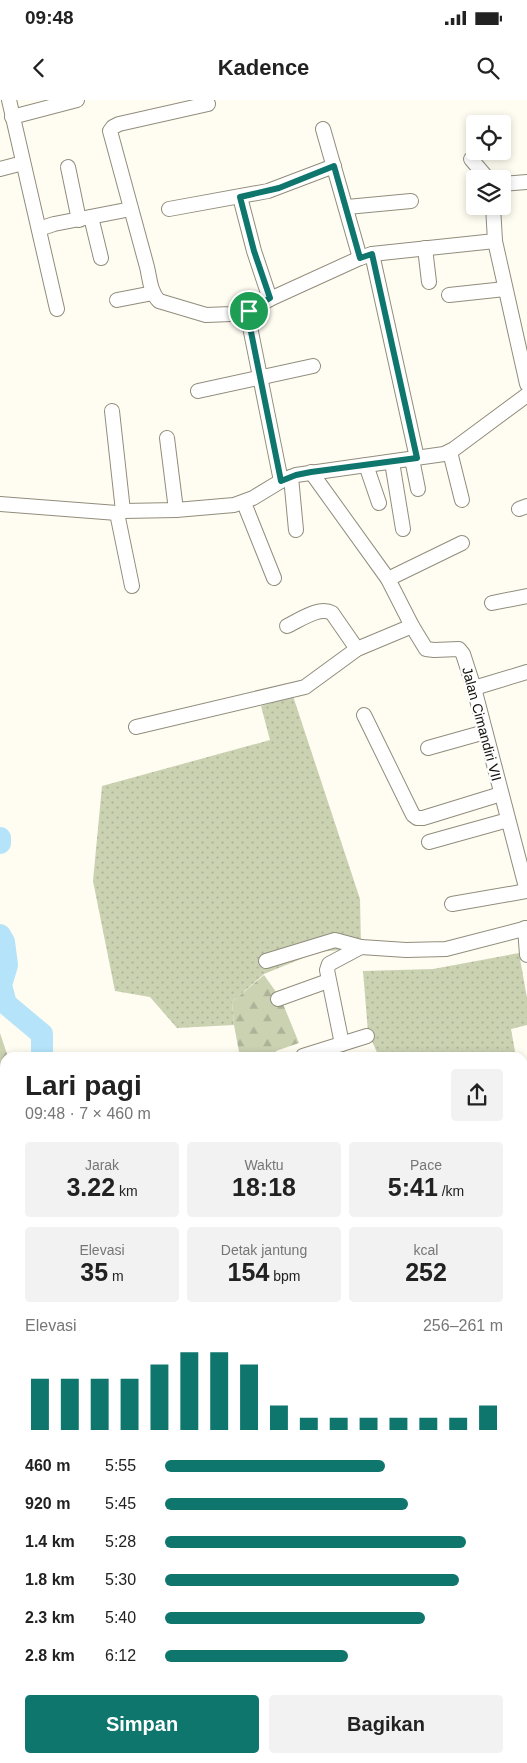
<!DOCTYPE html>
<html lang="id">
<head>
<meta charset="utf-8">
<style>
	body { margin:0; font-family:Arial,sans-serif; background:#f2f2f2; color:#222; height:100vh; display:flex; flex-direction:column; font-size:19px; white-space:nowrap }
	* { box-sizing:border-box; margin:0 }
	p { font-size:16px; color:#767676 }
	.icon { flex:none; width:28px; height:28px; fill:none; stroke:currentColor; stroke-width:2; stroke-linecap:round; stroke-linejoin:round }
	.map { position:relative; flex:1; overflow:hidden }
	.details { position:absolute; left:0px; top:952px; width:528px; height:711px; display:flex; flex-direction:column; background:#fff; border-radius:15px 15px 0 0; box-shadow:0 2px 8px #0003 }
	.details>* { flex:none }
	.buttons { position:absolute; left:466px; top:15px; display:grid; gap:10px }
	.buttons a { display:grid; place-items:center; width:45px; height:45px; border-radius:5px; background:#fff; box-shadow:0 2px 8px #0003; font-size:25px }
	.pin { position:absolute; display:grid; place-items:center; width:42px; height:42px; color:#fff; margin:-21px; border:2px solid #fff; border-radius:50%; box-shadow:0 1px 5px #0007 }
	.round { display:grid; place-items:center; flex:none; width:52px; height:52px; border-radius:5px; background:#f2f2f2 }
	.headline { display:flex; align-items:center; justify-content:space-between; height:85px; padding:0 25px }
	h1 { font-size:28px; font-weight:700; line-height:38px }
	.stats { display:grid; grid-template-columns:repeat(3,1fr); gap:8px; height:85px; padding:5px 25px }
	.stats div { display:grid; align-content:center; border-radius:5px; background:#f2f2f2; text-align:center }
	.stats b { font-size:25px; font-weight:700 }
	.stats small { font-size:14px; font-weight:400 }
	.stats p { font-size:14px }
	.chart { height:140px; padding:10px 25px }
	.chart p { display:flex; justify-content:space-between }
	.chart svg { width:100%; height:90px; margin-top:5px; stroke:#0f766e; stroke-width:6 }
	.button { display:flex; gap:10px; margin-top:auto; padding:10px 25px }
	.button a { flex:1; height:58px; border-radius:5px; background:#0f766e; color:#fff; font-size:20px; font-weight:700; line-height:58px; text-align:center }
	.button a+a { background:#f2f2f2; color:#222 }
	ul { padding:0 25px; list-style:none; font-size:16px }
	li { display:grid; grid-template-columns:80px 60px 1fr; align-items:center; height:38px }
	li i { height:12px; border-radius:6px; background:#0f766e }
	.status { display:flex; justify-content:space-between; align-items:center; height:35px; padding:0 25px; background:#fff; direction:ltr }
	.status svg { height:14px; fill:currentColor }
	header { display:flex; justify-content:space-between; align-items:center; height:65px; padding:0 25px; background:#fff; font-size:22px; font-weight:700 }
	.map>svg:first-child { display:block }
	.grass { fill:url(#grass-dots) }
	.forest { fill:url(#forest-firs) }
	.cemetery { fill:url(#cemetery-stones) }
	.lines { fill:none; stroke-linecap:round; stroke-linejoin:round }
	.river { stroke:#b5e4fa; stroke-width:22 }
	.minor-casing { stroke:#918d7d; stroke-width:16 }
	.minor { stroke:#fff; stroke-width:14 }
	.route-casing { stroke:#fff; stroke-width:10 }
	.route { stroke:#0f766e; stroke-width:6 }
	.labels { text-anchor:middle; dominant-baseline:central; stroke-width:4.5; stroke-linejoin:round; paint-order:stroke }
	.street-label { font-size:14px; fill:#11100a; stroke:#fff }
</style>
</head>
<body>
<div class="status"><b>09:48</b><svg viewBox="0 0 49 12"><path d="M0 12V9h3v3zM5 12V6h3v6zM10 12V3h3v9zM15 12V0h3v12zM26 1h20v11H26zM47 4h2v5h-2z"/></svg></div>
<header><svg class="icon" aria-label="back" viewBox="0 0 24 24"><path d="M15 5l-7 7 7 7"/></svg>Kadence<svg class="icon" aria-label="search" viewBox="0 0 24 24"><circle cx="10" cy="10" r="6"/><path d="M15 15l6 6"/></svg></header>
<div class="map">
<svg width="527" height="1663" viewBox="0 0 527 1663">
	<defs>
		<pattern id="grass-dots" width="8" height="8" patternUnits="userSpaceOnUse" patternTransform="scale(1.25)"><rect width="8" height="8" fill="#cbd2b2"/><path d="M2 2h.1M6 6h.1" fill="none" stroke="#adb398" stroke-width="1.8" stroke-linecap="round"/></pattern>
		<pattern id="forest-firs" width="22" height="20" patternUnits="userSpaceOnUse" patternTransform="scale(1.25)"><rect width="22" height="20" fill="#cbd2b2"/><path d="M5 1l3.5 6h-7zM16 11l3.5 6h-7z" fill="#adb398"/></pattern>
		<pattern id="cemetery-stones" width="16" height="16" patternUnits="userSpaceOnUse" patternTransform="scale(1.25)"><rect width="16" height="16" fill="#cbd2b2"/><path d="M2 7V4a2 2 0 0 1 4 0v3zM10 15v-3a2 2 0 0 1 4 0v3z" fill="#adb398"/></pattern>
	</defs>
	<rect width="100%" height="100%" fill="#fffcf1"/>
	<g class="grass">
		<path d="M293 596 360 799 361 848 318 852 264 874 232 902 234 925 177 928 150 897 115 891 93 781 102 686 270 640 261 606Z"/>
		<path d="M519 853 527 898V925L511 929 516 957H379L368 932 363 871 433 869Z"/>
	</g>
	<g class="forest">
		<path d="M264 875 281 899 299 943 276 951 277 957H240L234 925 232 902Z"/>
		<path d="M0 933 8 957 5 958V973L0 982Z"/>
		<path d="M5 1374V1489L0 1491V1375Z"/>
	</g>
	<path class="cemetery" d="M5 1572V1659H76L70 1663H0V1574Z"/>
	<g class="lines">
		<g class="river">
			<path d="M0 738V743"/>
			<path d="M0 835 4 842 7 865 1 885 6 904 42 934V958"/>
			<path d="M522 1560 527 1561"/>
		</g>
		<g class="minor-casing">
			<g id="minor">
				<path d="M9 0 57 209"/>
				<path d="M208 4 119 24 113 27 110 31 147 167C150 179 150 192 159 201L206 215 231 214 249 211 270 199 360 158 372 154 495 141"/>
				<path d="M12 17 77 0"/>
				<path d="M323 29 360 158"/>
				<path d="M471 59 488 79"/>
				<path d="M68 67 79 120"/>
				<path d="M0 69 23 63"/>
				<path d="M502 84 527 82"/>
				<path d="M240 97 254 151 270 199"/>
				<path d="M493 106 495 141 527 284"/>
				<path d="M347 107 411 101"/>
				<path d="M169 109 268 91 334 66"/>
				<path d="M91 117 101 158"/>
				<path d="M39 129 54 124 131 109"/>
				<path d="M425 148 429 182"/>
				<path d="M372 154 417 358"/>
				<path d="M449 195 505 189"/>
				<path d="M117 200 153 193"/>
				<path d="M249 211 248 217 281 381"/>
				<path d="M198 291 313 266"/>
				<path d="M112 311 123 411"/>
				<path d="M167 338 176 410"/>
				<path d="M450 352 462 400"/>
				<path d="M412 359 418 389"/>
				<path d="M392 362 403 429"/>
				<path d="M366 365 379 403"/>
				<path d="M311 372 388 479 412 526 426 549 434 550 459 549 463 554 474 588 527 791"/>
				<path d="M291 377 296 430"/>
				<path d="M244 403 274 478"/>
				<path d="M0 404 117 413 123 411 176 410 234 405 253 398 281 381 296 375 444 354 454 349 527 295"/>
				<path d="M519 409 527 406"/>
				<path d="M117 413 132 486"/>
				<path d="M388 479 462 443"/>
				<path d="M492 503 527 496"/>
				<path d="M287 526C300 520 319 506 332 513L357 549"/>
				<path d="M474 588 527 572"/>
				<path d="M364 615 413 715 417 718H423L501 694"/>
				<path d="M136 627 305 587 357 549 412 526"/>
				<path d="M428 648 485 632"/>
				<path d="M429 742 508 720"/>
				<path d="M452 804 527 791"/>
				<path d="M525 828 527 855"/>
				<path d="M266 861 335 840 361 847 406 850 446 849 527 828"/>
				<path d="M278 899 328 881"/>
				<path d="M342 944 327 870 329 864 361 847"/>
				<path d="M303 956 367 936"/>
				<path d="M522 979 527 977"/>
				<path d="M522 1054H527"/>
				<path d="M522 1080 527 1093"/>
				<path d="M522 1124 527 1122"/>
				<path d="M522 1406 527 1404"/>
				<path d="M522 1481 527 1479"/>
				<path d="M522 1595 527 1593"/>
				<path d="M522 1627 527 1640"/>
				<path d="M191 1659 193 1663"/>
				<path d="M291 1659 293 1663"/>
				<path d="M457 1659 459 1663"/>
				<path d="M81 1663 88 1659"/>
				<path d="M209 1663 220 1659"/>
				<path d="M408 1663 419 1659"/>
			</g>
		</g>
		<use href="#minor" class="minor"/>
	</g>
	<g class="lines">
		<g class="route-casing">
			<path id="route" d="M334 66 360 158 372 154 417 358 311 372 296 375 281 381 248 217 249 211 270 198 254 151 240 97 279 88Z"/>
		</g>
		<use href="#route" class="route"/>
	</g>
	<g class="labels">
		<g class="street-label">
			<text transform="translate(482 624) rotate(75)">Jalan Cimandiri VII</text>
		</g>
	</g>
</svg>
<div class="buttons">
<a><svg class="icon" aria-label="locate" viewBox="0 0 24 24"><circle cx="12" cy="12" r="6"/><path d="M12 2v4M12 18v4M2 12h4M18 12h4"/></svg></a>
<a><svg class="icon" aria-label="layers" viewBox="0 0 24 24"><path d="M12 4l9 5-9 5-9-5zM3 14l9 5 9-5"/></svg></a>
</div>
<div class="pin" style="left:249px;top:211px;background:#1e9e55"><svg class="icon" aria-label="arrive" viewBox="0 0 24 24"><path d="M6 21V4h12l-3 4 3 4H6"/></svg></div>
<section class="details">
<div class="headline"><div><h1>Lari pagi</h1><p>09:48 · 7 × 460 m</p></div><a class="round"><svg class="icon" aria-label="share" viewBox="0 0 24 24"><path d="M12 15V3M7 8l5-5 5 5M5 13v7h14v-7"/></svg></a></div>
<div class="stats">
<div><p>Jarak</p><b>3.22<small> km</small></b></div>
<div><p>Waktu</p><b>18:18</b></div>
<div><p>Pace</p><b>5:41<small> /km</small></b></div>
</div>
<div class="stats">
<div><p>Elevasi</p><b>35<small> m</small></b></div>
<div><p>Detak jantung</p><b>154<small> bpm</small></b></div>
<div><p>kcal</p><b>252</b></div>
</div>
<div class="chart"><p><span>Elevasi</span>256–261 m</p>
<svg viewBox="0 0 160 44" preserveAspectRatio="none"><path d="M5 44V19M15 44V19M25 44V19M35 44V19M45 44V12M55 44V6M65 44V6M75 44V12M85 44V32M95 44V38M105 44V38M115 44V38M125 44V38M135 44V38M145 44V38M155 44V32"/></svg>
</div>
<ul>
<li><b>460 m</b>5:55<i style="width:65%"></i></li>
<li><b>920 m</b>5:45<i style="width:72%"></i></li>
<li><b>1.4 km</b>5:28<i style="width:89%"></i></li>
<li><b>1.8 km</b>5:30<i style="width:87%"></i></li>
<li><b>2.3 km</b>5:40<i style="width:77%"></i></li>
<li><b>2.8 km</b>6:12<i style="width:54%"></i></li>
</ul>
<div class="button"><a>Simpan</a><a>Bagikan</a></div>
</section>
</div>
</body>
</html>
